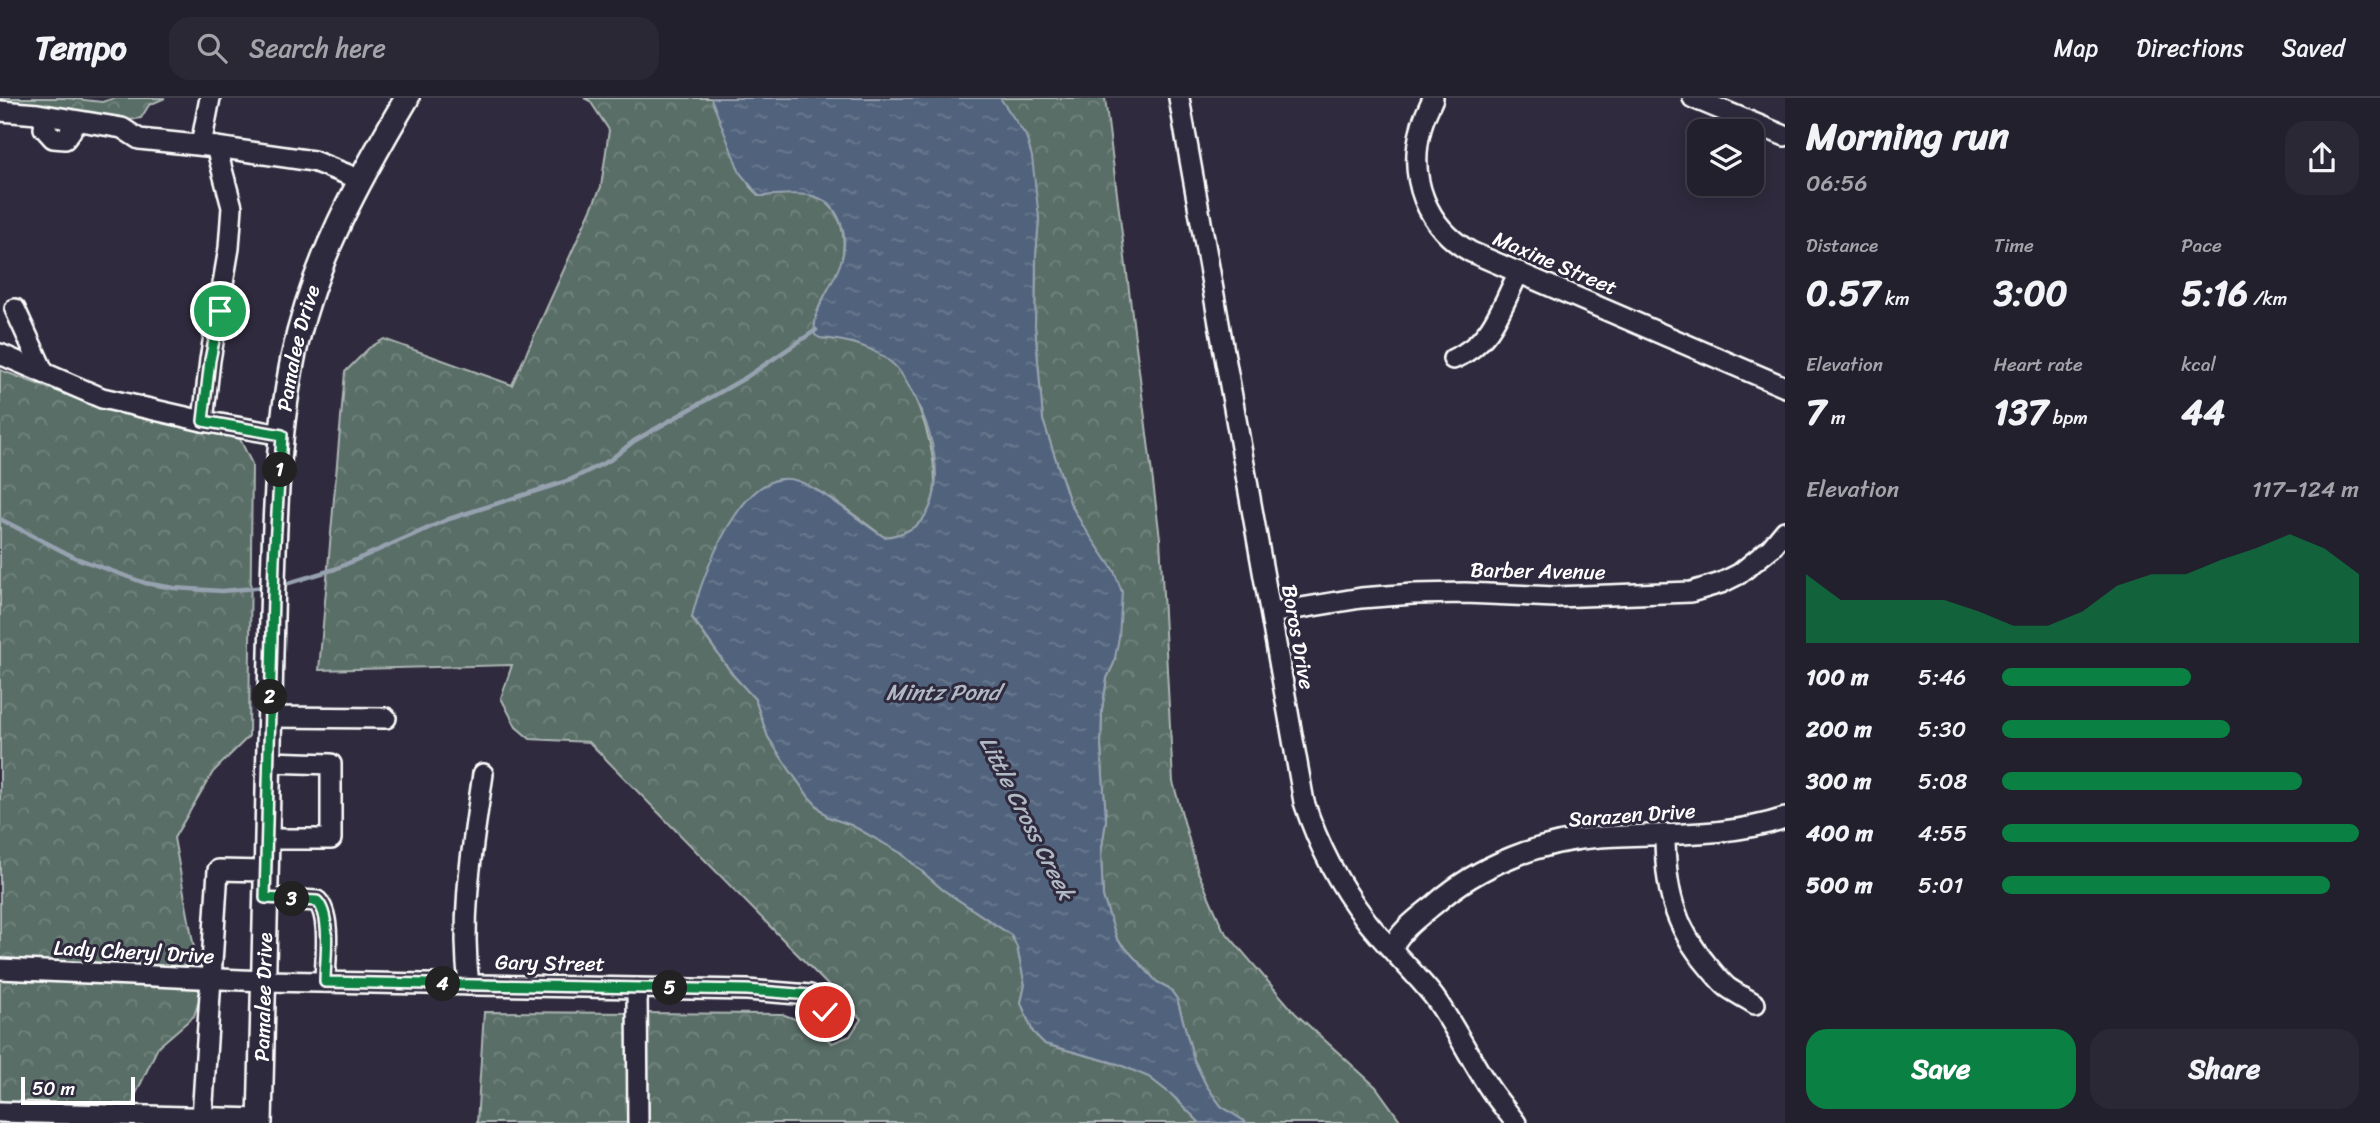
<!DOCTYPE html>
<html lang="en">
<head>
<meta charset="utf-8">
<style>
	body { margin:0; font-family:Sriracha,sans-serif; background:#2b2836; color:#f1f3f6; height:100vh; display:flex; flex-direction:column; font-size:26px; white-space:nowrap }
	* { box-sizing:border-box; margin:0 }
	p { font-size:23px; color:#a3a3aa }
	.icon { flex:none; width:38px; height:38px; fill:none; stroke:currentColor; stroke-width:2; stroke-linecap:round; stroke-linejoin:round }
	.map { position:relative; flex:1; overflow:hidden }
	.details { display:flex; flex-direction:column; background:#23202e; width:595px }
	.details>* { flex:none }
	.buttons { position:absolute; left:1687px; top:21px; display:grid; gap:14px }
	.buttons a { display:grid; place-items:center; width:77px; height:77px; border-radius:14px; background:#23202e; box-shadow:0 4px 18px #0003,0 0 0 2px #403e4a; font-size:35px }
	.scale { position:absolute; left:21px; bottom:18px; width:114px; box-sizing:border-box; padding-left:7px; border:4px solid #fff; border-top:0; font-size:19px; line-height:24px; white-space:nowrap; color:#fff; -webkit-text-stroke:5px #2f2a3d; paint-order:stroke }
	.pin { position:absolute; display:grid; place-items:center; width:60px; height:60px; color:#fff; margin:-30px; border:4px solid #fff; border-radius:50%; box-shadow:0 2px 7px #0007 }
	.km { position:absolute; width:35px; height:35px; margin:-18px; border-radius:50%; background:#222; color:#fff; font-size:19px; line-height:35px; text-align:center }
	.round { display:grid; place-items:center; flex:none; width:74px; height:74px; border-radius:21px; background:#2b2836 }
	.overview { display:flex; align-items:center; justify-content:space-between; height:119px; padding:0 21px }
	h1 { font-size:38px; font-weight:700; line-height:52px }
	.figures { display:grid; grid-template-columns:repeat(3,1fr); gap:10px; height:119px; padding:7px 21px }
	.figures div { display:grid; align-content:center }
	.figures b { font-size:35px; font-weight:700 }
	.figures small { font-size:19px; font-weight:400 }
	.figures p { font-size:19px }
	.chart { height:196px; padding:14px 21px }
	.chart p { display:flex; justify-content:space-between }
	.chart svg { width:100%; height:126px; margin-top:7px; fill:#0b8043; opacity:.7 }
	.primary-button { display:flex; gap:14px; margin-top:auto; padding:14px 21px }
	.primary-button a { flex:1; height:80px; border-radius:21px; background:#0b8043; color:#fff; font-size:28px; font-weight:700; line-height:80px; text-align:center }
	.primary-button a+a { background:#2b2836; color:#f1f3f6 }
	ul { padding:0 21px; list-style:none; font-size:23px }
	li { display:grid; grid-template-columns:112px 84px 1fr; align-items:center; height:52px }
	li i { height:18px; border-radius:9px; background:#0b8043 }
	header { display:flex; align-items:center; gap:42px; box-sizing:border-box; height:98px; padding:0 35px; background:#23202e; border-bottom:2px solid #403e4a }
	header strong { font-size:33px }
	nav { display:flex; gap:38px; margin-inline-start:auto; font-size:24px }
	.search { width:490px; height:63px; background:#2b2836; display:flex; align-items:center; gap:18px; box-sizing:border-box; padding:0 24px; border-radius:21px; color:#a3a3aa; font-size:26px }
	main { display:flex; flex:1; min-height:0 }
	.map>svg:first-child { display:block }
	.forest { fill:url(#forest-crowns); stroke:#acb6b3; stroke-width:2 }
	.water { fill:url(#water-ripples); stroke:#97a2b0; stroke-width:2 }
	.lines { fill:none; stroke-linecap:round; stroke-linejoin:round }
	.stream { stroke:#97a2b0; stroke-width:4.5 }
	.minor-casing { stroke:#fff; stroke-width:24 }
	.major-casing { stroke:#fff; stroke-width:28 }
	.minor { stroke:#2f2a3d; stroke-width:19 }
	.major { stroke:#2f2a3d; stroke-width:23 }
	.route-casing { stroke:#fff; stroke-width:14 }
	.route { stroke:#0b8043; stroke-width:9 }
	.labels { text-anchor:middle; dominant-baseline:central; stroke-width:6; stroke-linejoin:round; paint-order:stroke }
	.street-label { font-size:21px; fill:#fff; stroke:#2f2a3d }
	.water-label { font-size:23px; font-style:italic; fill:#b1b9c4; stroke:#2f2a3d }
</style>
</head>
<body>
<header>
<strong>Tempo</strong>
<div class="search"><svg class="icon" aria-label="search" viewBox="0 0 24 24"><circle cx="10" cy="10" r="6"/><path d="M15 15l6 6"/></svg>Search here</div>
<nav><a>Map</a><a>Directions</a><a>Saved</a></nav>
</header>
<main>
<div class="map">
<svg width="1785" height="1025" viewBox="0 0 1785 1025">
	<defs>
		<pattern id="forest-crowns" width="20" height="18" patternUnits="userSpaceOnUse" patternTransform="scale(1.75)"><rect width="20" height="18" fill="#5a6e67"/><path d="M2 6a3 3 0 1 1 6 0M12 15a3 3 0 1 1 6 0" fill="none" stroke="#73847e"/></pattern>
		<pattern id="water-ripples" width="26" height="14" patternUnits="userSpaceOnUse" patternTransform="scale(1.75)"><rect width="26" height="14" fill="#51647c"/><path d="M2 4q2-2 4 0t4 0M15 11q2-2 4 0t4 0" fill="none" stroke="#6b7b90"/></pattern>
	</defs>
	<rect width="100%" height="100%" fill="#2f2a3d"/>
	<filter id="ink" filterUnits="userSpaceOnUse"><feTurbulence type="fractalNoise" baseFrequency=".0143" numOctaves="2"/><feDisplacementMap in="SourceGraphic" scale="14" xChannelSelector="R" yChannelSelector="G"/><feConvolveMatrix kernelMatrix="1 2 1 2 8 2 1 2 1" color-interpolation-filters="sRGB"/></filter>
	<g filter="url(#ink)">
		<g class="forest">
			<path d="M0 0H67L102 4 115 0H165L149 7 141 20 124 23 0 9Z"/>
			<path d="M584 0H711L750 89 759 98C772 98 802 92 813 97 841 107 848 138 841 165 837 181 818 204 816 219 816 225 819 234 820 240 848 242 873 248 895 267 908 279 919 308 924 324 938 370 950 432 884 439 861 423 803 373 776 382 762 387 751 397 742 408L692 520 734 578 755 601 768 639 789 671 809 699 828 719 851 727 901 755 942 791 1011 837 1017 849 1025 887 1021 905 1033 934 1045 946 1118 966 1149 979 1172 997 1200 1025H477L484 914 782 916 808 926 832 945 850 938 861 921 589 644 530 641 516 629 501 600 512 567 319 572 345 274 369 250 384 241 512 287 601 89 609 32 590 3Z"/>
			<path d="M1000 0H1105L1160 440 1173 684 1198 774 1223 831 1295 915 1376 989 1402 1025H1247L1221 1008 1206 987 1194 962 1177 901 1169 890 1157 884 1117 841 1103 799 1101 756 1106 722 1101 648 1102 611 1107 580 1114 565 1082 426 1070 405 1043 322 1035 228 1036 156 1039 120Z"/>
			<path d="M0 272 97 308 240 341 252 366 249 638 213 674 174 740 202 894 194 918 158 949 134 1000 133 1025H0Z"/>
		</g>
		<path class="water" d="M711 0H1000L1026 38 1032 59 1039 120 1036 156 1035 228 1043 322 1070 405 1082 426 1114 473 1122 494 1119 539 1114 565 1107 580 1102 611 1101 648 1106 722 1101 756 1103 799 1117 841 1157 884 1169 890 1177 901 1194 962 1206 987 1221 1008 1247 1025H1200L1172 997 1149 979 1118 966 1045 946 1033 934 1021 905 1025 887 1017 849 1011 837 942 791 901 755 851 727 828 719 809 699 789 671 768 639 755 601 734 578 692 519C701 480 743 364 798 383 825 393 859 423 884 439 959 432 938 340 912 294 907 286 902 274 894 267 873 248 848 242 820 240L815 237C809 199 859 170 840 123 826 87 790 97 759 98L740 75Z"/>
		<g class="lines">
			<g class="stream">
				<path d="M0 421 76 460 145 485 174 490 222 493 266 489"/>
				<path d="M282 487 335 471 449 421 570 382 610 362 634 343 745 280 816 232"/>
			</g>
			<g class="minor-casing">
				<g id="minor">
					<path d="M1179 0 1304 704C1318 747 1339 787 1366 822 1387 849 1413 872 1434 899 1455 928 1470 961 1490 991 1498 1003 1508 1014 1516 1025"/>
					<path d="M1433 0C1429 10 1423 20 1421 31 1408 80 1426 129 1471 154L1785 289"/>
					<path d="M1693 0 1785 38"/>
					<path d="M0 13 38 16 122 30 139 41 216 49 313 63 359 81"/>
					<path d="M46 18 44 30 53 40 65 41 71 33 70 22"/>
					<path d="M201 47 210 0"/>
					<path d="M15 211 44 275"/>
					<path d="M0 256 102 300 203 323 282 337"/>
					<path d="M1453 261C1492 245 1501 209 1519 174"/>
					<path d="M203 323 210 262 229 150 232 109 216 49"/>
					<path d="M1271 515 1361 500 1413 496 1465 495 1555 499 1691 494 1721 485 1739 476 1771 450 1785 433"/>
					<path d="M269 619 386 620"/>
					<path d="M1665 736C1665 789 1673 827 1708 868 1714 875 1720 883 1727 889 1735 895 1746 900 1755 906"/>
					<path d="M267 741H331V666L268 664"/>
					<path d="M265 800 317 803C332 818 325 863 325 884"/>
					<path d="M1392 851C1400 832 1419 819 1435 806 1480 766 1541 743 1600 739 1662 735 1725 740 1785 720"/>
					<path d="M0 871 265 883 747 892 810 897 825 914"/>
					<path d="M469 887C460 815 473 746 483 676"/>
					<path d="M637 890 638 1025"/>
					<path d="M0 1014 260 1021"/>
					<path d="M202 1020 218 772 265 773"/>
				</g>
			</g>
			<g class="major-casing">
				<g id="major">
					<path id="s1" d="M260 1025C265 868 267 712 271 555 274 457 274 356 293 260 313 164 358 83 407 0"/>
				</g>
			</g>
			<use href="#minor" class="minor"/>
			<use href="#major" class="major"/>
		</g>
	</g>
	<g class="lines" filter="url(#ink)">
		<g class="route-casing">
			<path id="route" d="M220 213 210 262 203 323 282 337 274 462 265 800 317 803C332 818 325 862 325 884L747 892 810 897 825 914"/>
		</g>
		<use href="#route" class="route"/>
	</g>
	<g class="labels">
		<g class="street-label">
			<text transform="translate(1555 165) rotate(23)">Maxine Street</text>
			<text stroke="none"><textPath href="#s1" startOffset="777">Pamalee Drive</textPath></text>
			<text transform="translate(1538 473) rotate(1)">Barber Avenue</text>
			<text transform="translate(1298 539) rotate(80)">Boros Drive</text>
			<text transform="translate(1632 717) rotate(-4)">Sarazen Drive</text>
			<text transform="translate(134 854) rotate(3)">Lady Cheryl Drive</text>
			<text transform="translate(550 865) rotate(1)">Gary Street</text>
			<text stroke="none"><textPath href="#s1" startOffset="126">Pamalee Drive</textPath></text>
		</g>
		<g class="water-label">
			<text x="943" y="594">Mintz Pond</text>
			<text transform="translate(1027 720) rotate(63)">Little Cross Creek</text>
		</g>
	</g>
</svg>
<div class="buttons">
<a><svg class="icon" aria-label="layers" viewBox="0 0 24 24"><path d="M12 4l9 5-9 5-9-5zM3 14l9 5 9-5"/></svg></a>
</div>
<div class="scale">50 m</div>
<div class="pin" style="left:220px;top:213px;background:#1e9e55"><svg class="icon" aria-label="arrive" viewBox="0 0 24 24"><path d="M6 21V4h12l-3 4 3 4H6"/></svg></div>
<div class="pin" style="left:825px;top:914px;background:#d93025"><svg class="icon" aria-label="check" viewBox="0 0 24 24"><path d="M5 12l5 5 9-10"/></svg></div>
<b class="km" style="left:280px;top:372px">1</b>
<b class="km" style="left:270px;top:599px">2</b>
<b class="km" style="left:292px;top:801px">3</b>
<b class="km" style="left:443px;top:886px">4</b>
<b class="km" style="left:670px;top:890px">5</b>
</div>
<section class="details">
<div class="overview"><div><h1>Morning run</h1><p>06:56</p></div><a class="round"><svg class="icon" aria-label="share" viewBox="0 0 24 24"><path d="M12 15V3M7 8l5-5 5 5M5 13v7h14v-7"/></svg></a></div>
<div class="figures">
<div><p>Distance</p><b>0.57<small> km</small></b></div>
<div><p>Time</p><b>3:00</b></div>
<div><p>Pace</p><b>5:16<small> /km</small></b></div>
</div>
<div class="figures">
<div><p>Elevation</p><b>7<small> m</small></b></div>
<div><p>Heart rate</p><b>137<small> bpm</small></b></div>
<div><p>kcal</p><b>44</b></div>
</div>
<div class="chart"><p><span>Elevation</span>117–124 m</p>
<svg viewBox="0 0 160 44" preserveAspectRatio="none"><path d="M0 44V20L10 29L20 29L30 29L40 29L50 33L60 38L70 38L80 33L90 24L100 20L110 20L120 15L130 11L140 6L150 11L160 20V44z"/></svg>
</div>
<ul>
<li><b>100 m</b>5:46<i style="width:53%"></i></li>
<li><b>200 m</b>5:30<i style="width:64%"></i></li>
<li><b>300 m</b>5:08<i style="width:84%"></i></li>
<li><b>400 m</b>4:55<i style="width:100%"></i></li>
<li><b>500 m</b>5:01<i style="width:92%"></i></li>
</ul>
<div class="primary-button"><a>Save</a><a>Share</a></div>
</section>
</main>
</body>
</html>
